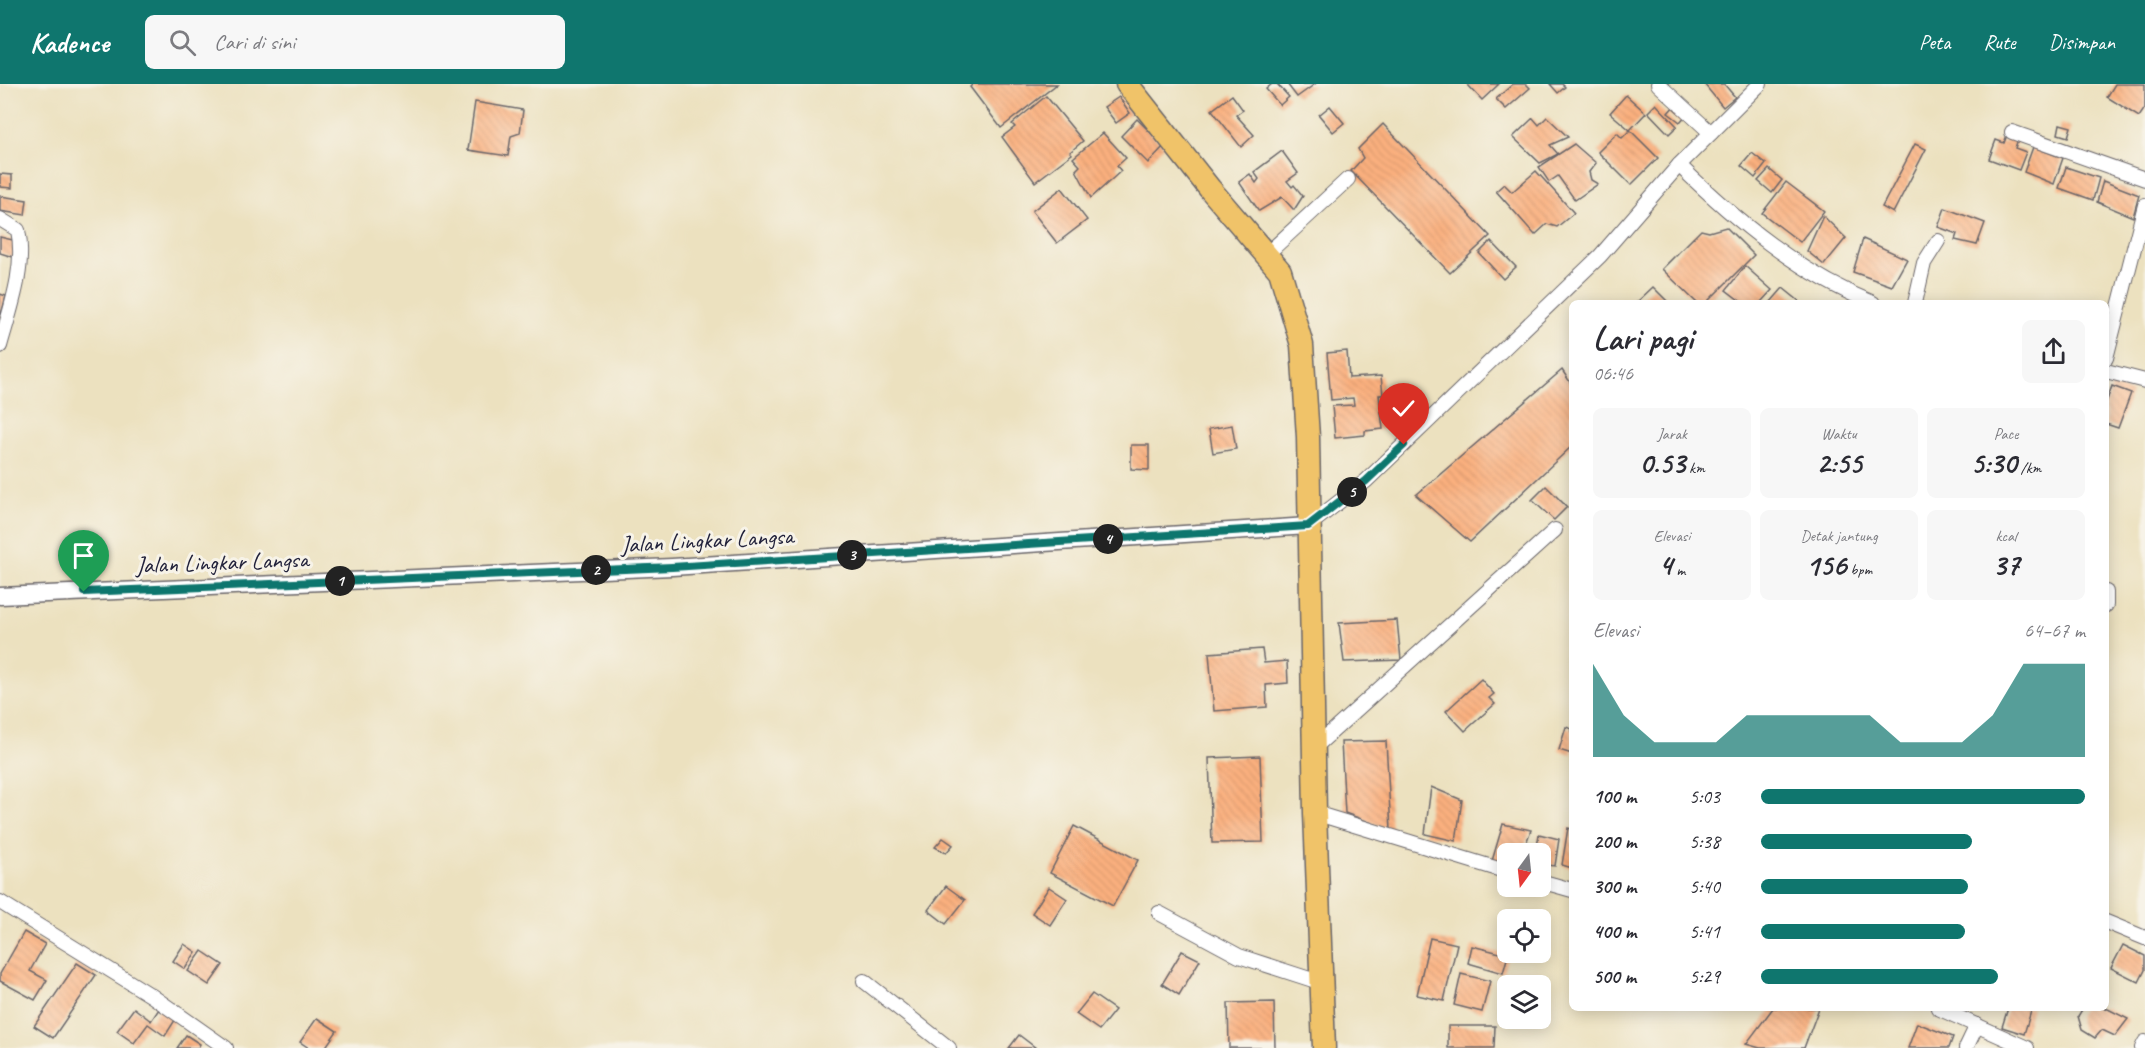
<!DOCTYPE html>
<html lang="id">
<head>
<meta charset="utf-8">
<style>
	body { margin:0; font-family:Caveat,sans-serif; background:#f7f7f7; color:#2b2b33; height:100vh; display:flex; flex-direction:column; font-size:22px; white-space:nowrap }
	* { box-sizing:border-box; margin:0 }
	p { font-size:20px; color:#7c7c81 }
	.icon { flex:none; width:33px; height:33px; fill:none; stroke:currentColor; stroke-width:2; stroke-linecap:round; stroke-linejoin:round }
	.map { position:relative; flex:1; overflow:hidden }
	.details { position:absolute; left:1569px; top:216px; width:540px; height:711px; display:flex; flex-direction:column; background:#fff; border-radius:9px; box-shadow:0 3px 15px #0003 }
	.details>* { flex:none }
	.needle { width:39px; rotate:195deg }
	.buttons { position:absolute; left:1497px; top:759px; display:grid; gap:12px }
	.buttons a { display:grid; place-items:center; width:54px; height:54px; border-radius:9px; background:#fff; box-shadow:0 3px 15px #0003; font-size:30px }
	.pin { position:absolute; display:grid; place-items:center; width:51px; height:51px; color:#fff; margin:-62px -26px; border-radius:50% 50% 50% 0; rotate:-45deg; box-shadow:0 0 6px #0007 }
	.pin .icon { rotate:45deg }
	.km { position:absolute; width:30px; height:30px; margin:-15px; border-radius:50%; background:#222; color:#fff; font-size:16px; line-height:30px; text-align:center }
	.round { display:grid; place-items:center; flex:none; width:63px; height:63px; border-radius:9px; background:#f7f7f7 }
	.overview { display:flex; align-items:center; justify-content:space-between; height:102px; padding:0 24px }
	h1 { font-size:33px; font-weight:700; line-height:45px }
	.stats { display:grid; grid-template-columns:repeat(3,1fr); gap:9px; height:102px; padding:6px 24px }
	.stats div { display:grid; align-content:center; border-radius:9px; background:#f7f7f7; text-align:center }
	.stats b { font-size:30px; font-weight:700 }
	.stats small { font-size:16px; font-weight:400 }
	.stats p { font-size:16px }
	.chart { height:168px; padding:12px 24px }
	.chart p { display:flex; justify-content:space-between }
	.chart svg { width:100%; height:108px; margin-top:6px; fill:#0f766e; opacity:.7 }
	ul { padding:0 24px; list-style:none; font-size:20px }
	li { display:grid; grid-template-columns:96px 72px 1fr; align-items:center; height:45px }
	li i { height:15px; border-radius:8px; background:#0f766e }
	header { display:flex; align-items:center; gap:36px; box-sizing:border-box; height:84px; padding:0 30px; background:#0f766e; color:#fff }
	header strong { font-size:28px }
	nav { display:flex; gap:33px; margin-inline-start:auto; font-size:21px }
	.search { width:420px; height:54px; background:#f7f7f7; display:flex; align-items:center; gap:15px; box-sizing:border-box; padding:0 21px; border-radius:9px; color:#7c7c81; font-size:22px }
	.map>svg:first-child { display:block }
	.building { fill:url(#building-back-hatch) }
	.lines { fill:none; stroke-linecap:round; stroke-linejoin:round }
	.minor-casing { stroke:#696569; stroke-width:16 }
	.tertiary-casing { stroke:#696569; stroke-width:19 }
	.trunk-casing { stroke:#696569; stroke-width:25 }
	.minor { stroke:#fff; stroke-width:14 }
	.tertiary { stroke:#fff; stroke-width:16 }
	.trunk { stroke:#f0c369; stroke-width:22 }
	.route-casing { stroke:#fff; stroke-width:12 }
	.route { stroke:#0f766e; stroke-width:8 }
	.labels { text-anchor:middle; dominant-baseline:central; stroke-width:6; stroke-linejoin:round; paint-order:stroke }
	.street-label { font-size:24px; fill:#22223b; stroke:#f7f3e8 }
</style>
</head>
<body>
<header>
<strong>Kadence</strong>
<div class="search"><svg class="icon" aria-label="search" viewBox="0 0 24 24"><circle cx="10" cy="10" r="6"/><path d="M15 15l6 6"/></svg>Cari di sini</div>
<nav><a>Peta</a><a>Rute</a><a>Disimpan</a></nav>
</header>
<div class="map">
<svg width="2145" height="964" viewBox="0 0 2145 964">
	<defs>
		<pattern id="building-back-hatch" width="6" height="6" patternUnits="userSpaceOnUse" patternTransform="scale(1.5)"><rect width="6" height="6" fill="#fbb07e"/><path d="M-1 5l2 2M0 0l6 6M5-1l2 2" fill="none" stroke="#d7976e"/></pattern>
	</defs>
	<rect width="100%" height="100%" fill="#f7f3e8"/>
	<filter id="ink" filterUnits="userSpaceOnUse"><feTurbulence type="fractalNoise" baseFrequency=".0167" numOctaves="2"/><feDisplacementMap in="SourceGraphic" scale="12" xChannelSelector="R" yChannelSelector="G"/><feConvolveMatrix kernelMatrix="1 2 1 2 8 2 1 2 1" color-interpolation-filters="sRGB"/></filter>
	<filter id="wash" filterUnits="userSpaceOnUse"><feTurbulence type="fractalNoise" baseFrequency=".008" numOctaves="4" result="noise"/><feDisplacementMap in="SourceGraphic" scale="24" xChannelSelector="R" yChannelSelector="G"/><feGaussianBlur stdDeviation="1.35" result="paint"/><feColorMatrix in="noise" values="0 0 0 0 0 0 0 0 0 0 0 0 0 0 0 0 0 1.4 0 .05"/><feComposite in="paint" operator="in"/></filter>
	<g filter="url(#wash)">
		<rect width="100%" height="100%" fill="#ece1bf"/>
		<g id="blocks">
			<g class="building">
				<path d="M973 0H1057L1001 44 970 3Z"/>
				<path d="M1272 0H1277L1289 13 1280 21 1266 5Z"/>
				<path d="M1287 0H1315L1297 13Z"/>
				<path d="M1467 0H1499L1482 16Z"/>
				<path d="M1513 0H1526L1530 4 1506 25 1496 15Z"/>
				<path d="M1550 0H1562L1565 3 1558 9Z"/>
				<path d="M1704 0H1724L1735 13 1723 23Z"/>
				<path d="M2115 0H2145V24L2139 33 2107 13Z"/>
				<path d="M1232 11 1243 26 1236 31 1254 51 1241 63 1212 26Z"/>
				<path d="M1626 11 1646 29 1630 46 1610 29Z"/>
				<path d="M1046 12 1083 57 1070 68 1072 70 1035 98 1002 53 1015 43 1012 40Z"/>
				<path d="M1119 13 1130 29 1116 39 1104 23Z"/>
				<path d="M475 18 523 26 520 49 511 52 508 72 468 66Z"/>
				<path d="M1656 20 1677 42 1669 50 1648 28Z"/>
				<path d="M1675 21 1687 30 1680 38 1668 29Z"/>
				<path d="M1330 22 1344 39 1333 48 1319 31Z"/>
				<path d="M1547 33 1568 53 1550 61 1558 70 1540 79 1513 53 1533 34 1539 41Z"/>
				<path d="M1137 35 1164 62 1148 79 1121 52Z"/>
				<path d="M1383 40 1490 152 1450 189 1351 87 1363 74 1358 65Z"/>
				<path d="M2060 40 2071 43 2068 53 2058 50Z"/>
				<path d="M1630 46 1658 74 1631 101 1598 68 1617 49 1622 54Z"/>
				<path d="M1103 49 1126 74 1117 82 1121 87 1091 114 1076 86 1080 82 1073 74Z"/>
				<path d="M2007 51 2018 55 2015 64 2026 68 2019 86 1989 75 1996 56 2004 59Z"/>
				<path d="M1574 60 1596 79 1589 88 1591 96 1598 100 1575 116 1558 92 1549 98 1539 83Z"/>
				<path d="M1915 60 1926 65 1893 129 1882 123Z"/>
				<path d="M2033 63 2063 74 2054 100 2024 88Z"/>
				<path d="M1282 67 1298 89 1287 97 1292 103 1294 101 1303 112 1294 126 1282 113 1259 127 1239 98 1250 90 1256 99 1259 95 1254 88Z"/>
				<path d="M1752 69 1766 80 1755 94 1741 82Z"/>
				<path d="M2066 83 2099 94 2093 116 2059 104Z"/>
				<path d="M1769 85 1782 96 1772 109 1758 97Z"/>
				<path d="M1536 87 1574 129 1557 143 1547 140 1535 151 1496 107 1504 100 1512 108Z"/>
				<path d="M0 90 12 91V104L0 103Z"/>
				<path d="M2103 97 2139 111 2133 133 2097 118Z"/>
				<path d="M1786 98 1824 127 1800 158 1762 129Z"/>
				<path d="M1062 104 1087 136 1057 159 1032 127Z"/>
				<path d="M0 112 27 116 25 131 0 127Z"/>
				<path d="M1945 124 1985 139 1977 161 1955 156 1957 150 1938 143Z"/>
				<path d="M1823 132 1846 154 1824 181 1807 167Z"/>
				<path d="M1726 143 1754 171 1706 219H1697L1662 185 1701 146 1709 148Z"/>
				<path d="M0 153 17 157 13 173 0 169Z"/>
				<path d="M1863 155 1907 175 1892 202 1853 188Z"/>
				<path d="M1491 157 1516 183 1503 195 1479 169Z"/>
				<path d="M1745 182 1772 206 1760 219H1743L1726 206Z"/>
				<path d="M1653 203 1669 219H1636Z"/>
				<path d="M1783 204 1799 217 1798 219H1770Z"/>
				<path d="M0 210 6 212 1 231H0Z"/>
				<path d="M1347 267 1349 294 1381 292 1383 311H1379L1383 345 1365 347V351L1335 354 1332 322 1354 321 1353 314 1331 316 1327 269Z"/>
				<path d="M1562 286 1572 301V362L1470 458 1416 411Z"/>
				<path d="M2112 302 2131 309 2118 344 2106 340V319Z"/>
				<path d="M1232 341 1236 365 1213 369 1209 345Z"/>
				<path d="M1131 361H1149V386L1131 385Z"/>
				<path d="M1546 402 1567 423 1554 436 1532 416Z"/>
				<path d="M1397 536 1401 576 1344 578 1339 539Z"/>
				<path d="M1262 565 1264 579 1287 577 1288 599 1266 601 1267 623 1214 627 1209 569Z"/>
				<path d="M1481 595 1494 610 1489 614 1495 620 1465 647 1446 627Z"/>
				<path d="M1566 643 1572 645V670L1559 666Z"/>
				<path d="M1386 657 1391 746 1345 729 1341 658Z"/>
				<path d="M1260 672 1263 758 1212 759 1209 674Z"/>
				<path d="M1431 703 1462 716 1456 757 1425 750Z"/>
				<path d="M1503 740 1531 746 1522 770H1508V783L1492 777Z"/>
				<path d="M1074 742 1138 776 1113 822 1050 789Z"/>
				<path d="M1568 744 1572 745V784L1562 781Z"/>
				<path d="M1539 750 1559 755 1555 782 1540 780V770H1536Z"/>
				<path d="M943 754 953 761 946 769 935 763Z"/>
				<path d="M946 802 965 816 946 840 928 826Z"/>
				<path d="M1049 803 1067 815 1050 841 1032 829Z"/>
				<path d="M24 848 45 860 30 887 47 896 35 916 0 897V890Z"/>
				<path d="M1430 854 1457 860 1444 917 1417 911Z"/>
				<path d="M184 860 196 868 185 885 173 877Z"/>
				<path d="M2123 861 2145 872V886L2139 898 2111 884Z"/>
				<path d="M1472 862 1508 871 1503 889 1468 879Z"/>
				<path d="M202 867 223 881 209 901 188 887Z"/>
				<path d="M1182 867 1200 876 1179 911 1162 900Z"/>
				<path d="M77 879 96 891 53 954 34 942Z"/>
				<path d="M1461 890 1490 897 1482 928 1454 921Z"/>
				<path d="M1092 910 1115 926 1099 946 1076 930Z"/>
				<path d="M1274 918 1275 964H1229L1228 919Z"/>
				<path d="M161 922 177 933 165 952 148 940 134 959 117 947 134 924 151 937Z"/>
				<path d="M1773 924H1819L1804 964H1760L1746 960Z"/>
				<path d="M2008 924H2032L2024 950 2002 943Z"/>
				<path d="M2083 924H2106L2128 935 2115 952 2102 946 2095 954 2082 946 2078 932Z"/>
				<path d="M317 934 337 947 325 964H309L300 958Z"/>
				<path d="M1917 939 1953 953 1949 964H1908Z"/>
				<path d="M1448 942H1495L1494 964H1448Z"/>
				<path d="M186 951 200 960 198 964H177Z"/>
				<path d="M1019 951 1036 964H1009Z"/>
			</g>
		</g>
	</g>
	<g filter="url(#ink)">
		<use href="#blocks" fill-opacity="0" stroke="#696569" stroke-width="1.5"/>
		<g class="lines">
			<g class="minor-casing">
				<g id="minor">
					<path d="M1658 0 1711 49"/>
					<path d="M2012 48 2145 95"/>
					<path d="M1679 81C1736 137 1799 189 1873 219"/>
					<path d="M0 135 18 146C26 183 10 226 0 262"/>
					<path d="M1267 170 1348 95"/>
					<path d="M1915 219 1924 179 1938 157"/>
					<path d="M2106 274 2145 121"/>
					<path d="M2106 287 2145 297"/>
					<path d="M1308 442 1366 397 1600 172 1679 81 1760 0"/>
					<path d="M2106 508V521"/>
					<path d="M1314 664 1555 446"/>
					<path d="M1315 729 1508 788"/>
					<path d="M1540 797 1572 806"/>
					<path d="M0 818 152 912 226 964"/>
					<path d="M1159 829 1239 872 1322 899"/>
					<path d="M2106 838 2145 854"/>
					<path d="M864 897 949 964"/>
					<path d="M1938 924 2027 964"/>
					<path d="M1966 964 1977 941"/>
					<path d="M2142 964 2145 958"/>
				</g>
			</g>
			<g class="tertiary-casing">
				<path id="tertiary" d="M0 512 672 483 1308 442"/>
			</g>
			<g class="trunk-casing">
				<path id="trunk" d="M1127 0 1210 105 1280 187 1302 261 1308 353 1315 729 1324 964"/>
			</g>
			<use href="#minor" class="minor"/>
			<use href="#tertiary" class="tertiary"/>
			<use href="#trunk" class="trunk"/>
		</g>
	</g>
	<g class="lines" filter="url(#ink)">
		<g class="route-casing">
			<path id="route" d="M84 508 672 483 1308 442 1366 397 1404 361"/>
		</g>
		<use href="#route" class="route"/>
	</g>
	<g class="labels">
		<g class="street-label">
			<text transform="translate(707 456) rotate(-3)">Jalan Lingkar Langsa</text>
			<text transform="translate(222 478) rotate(-2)">Jalan Lingkar Langsa</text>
		</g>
	</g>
</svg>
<div class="buttons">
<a><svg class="needle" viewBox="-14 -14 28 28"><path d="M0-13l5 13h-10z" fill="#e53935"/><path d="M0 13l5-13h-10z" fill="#7c7c81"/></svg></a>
<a><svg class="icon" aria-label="locate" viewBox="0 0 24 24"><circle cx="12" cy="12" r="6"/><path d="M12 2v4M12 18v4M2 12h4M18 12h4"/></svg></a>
<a><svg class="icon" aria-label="layers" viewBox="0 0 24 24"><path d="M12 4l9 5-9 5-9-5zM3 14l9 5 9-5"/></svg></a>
</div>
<div class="pin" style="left:84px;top:508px;background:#1e9e55"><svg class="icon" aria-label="arrive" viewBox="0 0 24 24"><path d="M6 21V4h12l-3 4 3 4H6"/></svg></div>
<div class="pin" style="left:1404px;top:361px;background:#d93025"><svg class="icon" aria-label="check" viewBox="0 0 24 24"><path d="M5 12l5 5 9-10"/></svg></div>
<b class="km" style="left:340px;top:497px">1</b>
<b class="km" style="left:596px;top:486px">2</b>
<b class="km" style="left:852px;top:471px">3</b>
<b class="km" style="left:1108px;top:455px">4</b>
<b class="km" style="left:1352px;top:408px">5</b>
<section class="details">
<div class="overview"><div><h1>Lari pagi</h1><p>06:46</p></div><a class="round"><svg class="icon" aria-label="share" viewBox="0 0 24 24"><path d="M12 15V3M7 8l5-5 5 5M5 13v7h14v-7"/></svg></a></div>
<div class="stats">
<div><p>Jarak</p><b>0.53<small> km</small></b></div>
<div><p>Waktu</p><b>2:55</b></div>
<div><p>Pace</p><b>5:30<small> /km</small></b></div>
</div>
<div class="stats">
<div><p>Elevasi</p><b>4<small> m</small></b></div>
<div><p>Detak jantung</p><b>156<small> bpm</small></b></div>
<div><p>kcal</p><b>37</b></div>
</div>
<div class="chart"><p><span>Elevasi</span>64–67 m</p>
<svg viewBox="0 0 160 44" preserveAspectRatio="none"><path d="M0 44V6L10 27L20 38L30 38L40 38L50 27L60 27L70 27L80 27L90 27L100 38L110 38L120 38L130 27L140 6L150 6L160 6V44z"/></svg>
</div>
<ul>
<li><b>100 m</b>5:03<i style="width:100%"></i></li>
<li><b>200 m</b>5:38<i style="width:65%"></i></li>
<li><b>300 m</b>5:40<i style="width:64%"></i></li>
<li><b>400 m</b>5:41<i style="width:63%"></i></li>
<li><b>500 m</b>5:29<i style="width:73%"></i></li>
</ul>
</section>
</div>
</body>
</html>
